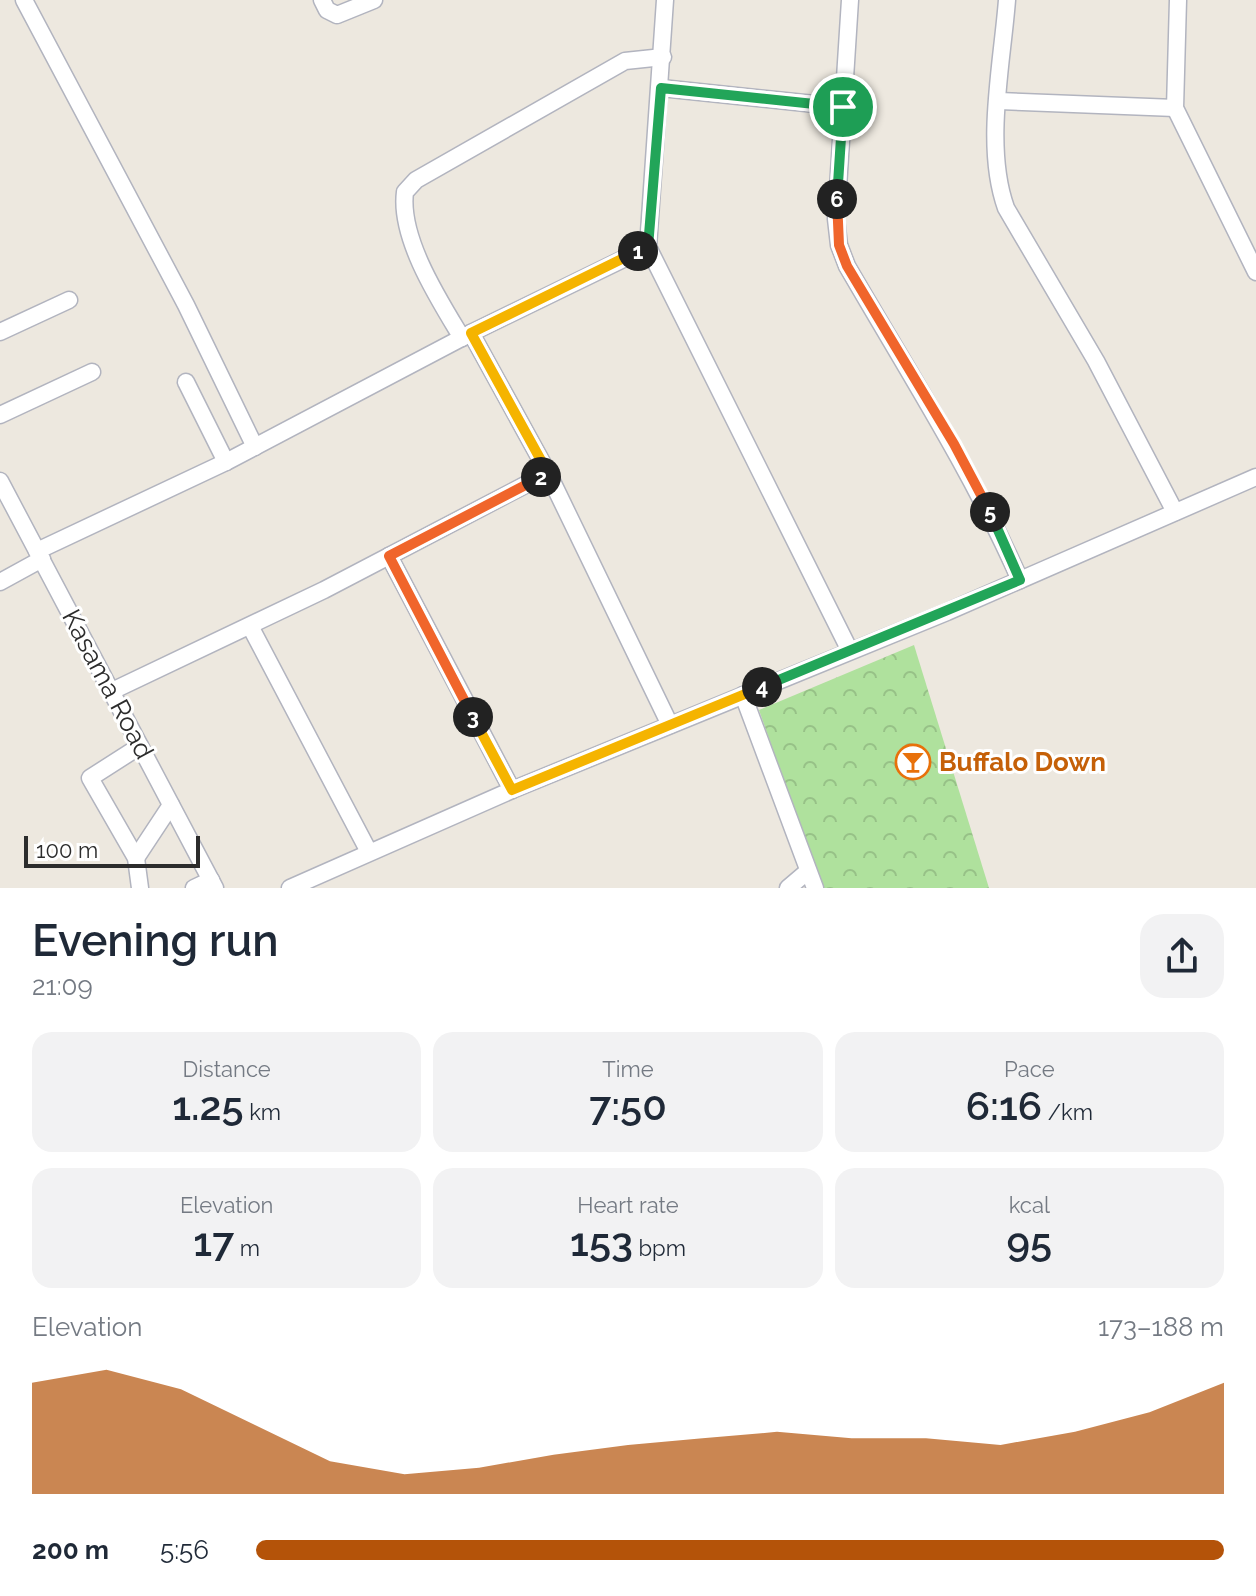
<!DOCTYPE html>
<html lang="en">
<head>
<meta charset="utf-8">
<style>
	body { margin:0; font-family:Raleway,sans-serif; background:#f2f2f3; color:#1f2937; height:100vh; display:flex; flex-direction:column; font-size:30px; white-space:nowrap }
	* { box-sizing:border-box; margin:0 }
	p { font-size:26px; color:#747a83 }
	.icon { flex:none; width:44px; height:44px; fill:none; stroke:currentColor; stroke-width:2; stroke-linecap:round; stroke-linejoin:round }
	.map { position:relative; height:888px; overflow:hidden }
	.side { display:flex; flex-direction:column; background:#fff; flex:1 }
	.side>* { flex:none }
	.scale { position:absolute; left:24px; bottom:20px; width:176px; box-sizing:border-box; padding-left:8px; border:4px solid #2c2c2c; border-top:0; font-size:22px; line-height:28px; white-space:nowrap; color:#2c2c2c; -webkit-text-stroke:6px #fff; paint-order:stroke }
	.pin { position:absolute; display:grid; place-items:center; width:68px; height:68px; color:#fff; margin:-34px; border:4px solid #fff; border-radius:50%; box-shadow:0 2px 8px #0007 }
	.km { position:absolute; width:40px; height:40px; margin:-20px; border-radius:50%; background:#222; color:#fff; font-size:22px; line-height:40px; text-align:center }
	.round { display:grid; place-items:center; flex:none; width:84px; height:84px; border-radius:24px; background:#f2f2f3 }
	.headline { display:flex; align-items:center; justify-content:space-between; height:136px; padding:0 32px }
	h1 { font-size:44px; font-weight:600; line-height:60px }
	.metrics { display:grid; grid-template-columns:repeat(3,1fr); gap:12px; height:136px; padding:8px 32px }
	.metrics div { display:grid; align-content:center; border-radius:20px; background:#f2f2f3; text-align:center }
	.metrics b { font-size:40px; font-weight:600 }
	.metrics small { font-size:22px; font-weight:400 }
	.metrics p { font-size:22px }
	.chart { height:224px; padding:16px 32px }
	.chart p { display:flex; justify-content:space-between }
	.chart svg { width:100%; height:144px; margin-top:8px; fill:#b45309; opacity:.7 }
	ul { padding:0 32px; list-style:none; font-size:26px }
	li { display:grid; grid-template-columns:128px 96px 1fr; align-items:center; height:60px }
	li i { height:20px; border-radius:10px; background:#b45309 }
	.map>svg:first-child { display:block }
	.forest { fill:url(#forest-crowns) }
	.lines { fill:none; stroke-linecap:round; stroke-linejoin:round }
	.minor-casing { stroke:#b2b4bf; stroke-width:19 }
	.minor { stroke:#fff; stroke-width:16 }
	.split-1-casing { stroke:#fff; stroke-width:16 }
	.split-2-casing { stroke:#fff; stroke-width:16 }
	.split-3-casing { stroke:#fff; stroke-width:16 }
	.split-4-casing { stroke:#fff; stroke-width:16 }
	.split-5-casing { stroke:#fff; stroke-width:16 }
	.split-6-casing { stroke:#fff; stroke-width:16 }
	.split-7-casing { stroke:#fff; stroke-width:16 }
	.split-1 { stroke:#22a559; stroke-width:10 }
	.split-2 { stroke:#f5b400; stroke-width:10 }
	.split-3 { stroke:#f0652b; stroke-width:10 }
	.split-4 { stroke:#f5b400; stroke-width:10 }
	.split-5 { stroke:#22a559; stroke-width:10 }
	.split-6 { stroke:#f0652b; stroke-width:10 }
	.split-7 { stroke:#22a559; stroke-width:10 }
	.labels { text-anchor:middle; dominant-baseline:central; stroke-width:6; stroke-linejoin:round; paint-order:stroke }
	.street-label { font-size:26px; fill:#2c2c2c; stroke:#fff }
	.food-label { font-size:26px; font-weight:bold; fill:#c56008; stroke:#fff; text-anchor:start }
</style>
</head>
<body>
<div class="map">
<svg width="1256" height="888" viewBox="0 0 1256 888">
	<defs>
		<pattern id="forest-crowns" width="20" height="18" patternUnits="userSpaceOnUse" patternTransform="scale(2)"><rect width="20" height="18" fill="#afe19d"/><path d="M2 6a3 3 0 1 1 6 0M12 15a3 3 0 1 1 6 0" fill="none" stroke="#97c187"/></pattern>
	</defs>
	<rect width="100%" height="100%" fill="#ede8df"/>
	<path class="forest" d="M914 645 989 888H821L759 710Z"/>
	<g class="lines">
		<g class="minor-casing">
			<g id="minor">
				<path d="M24 0 186 305 255 447"/>
				<path d="M322 0 327 10 337 15 374 0"/>
				<path d="M665 0 648 247 850 651"/>
				<path d="M850 0 836 219 839 245 847 266C907 370 971 469 1020 580"/>
				<path d="M1007 0C1002 65 984 147 1006 208L1096 361 1175 512"/>
				<path d="M1178 0 1175 108 1256 272"/>
				<path d="M661 88 843 107"/>
				<path d="M999 101 1175 108"/>
				<path d="M0 332 69 300"/>
				<path d="M471 333 548 473 670 725"/>
				<path d="M462 338C439 300 399 238 405 192L416 180 625 61 663 57"/>
				<path d="M186 382 226 462"/>
				<path d="M0 415 92 372"/>
				<path d="M0 481 215 888"/>
				<path d="M37 551 226 462 471 333 648 247"/>
				<path d="M389 556 512 790"/>
				<path d="M0 582 42 559"/>
				<path d="M250 626 369 852"/>
				<path d="M112 691 324 590 548 473"/>
				<path d="M743 695 815 888"/>
				<path d="M136 858 171 805"/>
				<path d="M140 888 136 858 90 778 140 746"/>
				<path d="M194 888 211 880"/>
				<path d="M290 888 512 790 947 612 1256 477"/>
				<path d="M788 888 808 871"/>
			</g>
		</g>
		<use href="#minor" class="minor"/>
	</g>
	<g class="lines">
		<g class="split-1-casing">
			<path id="split-1" d="M638 251 648 247 661 88 843 107"/>
		</g>
		<g class="split-2-casing">
			<path id="split-2" d="M541 477 548 473 471 333 638 251"/>
		</g>
		<g class="split-3-casing">
			<path id="split-3" d="M473 717 389 556 541 477"/>
		</g>
		<g class="split-4-casing">
			<path id="split-4" d="M473 717 512 790 762 687"/>
		</g>
		<g class="split-5-casing">
			<path id="split-5" d="M762 687 1020 580 990 512"/>
		</g>
		<g class="split-6-casing">
			<path id="split-6" d="M837 199 839 245 847 266 954 444 990 512"/>
		</g>
		<g class="split-7-casing">
			<path id="split-7" d="M837 199 843 107"/>
		</g>
		<use href="#split-1" class="split-1"/>
		<use href="#split-2" class="split-2"/>
		<use href="#split-3" class="split-3"/>
		<use href="#split-4" class="split-4"/>
		<use href="#split-5" class="split-5"/>
		<use href="#split-6" class="split-6"/>
		<use href="#split-7" class="split-7"/>
	</g>
	<defs>
		<g id="bar-ring" transform="scale(1.8)"><circle r="9.5" fill="#fff" stroke="#e8710a" stroke-width="1.5"/><path d="M-6-5H6L.8 .8V4.5H3.5V6h-7V4.5H-.8V.8Z" fill="#e8710a"/></g>
	</defs>
	<g fill-rule="evenodd">
		<use href="#bar-ring" x="913" y="762"/>
	</g>
	<g class="labels">
		<g class="street-label">
			<text transform="translate(108 684) rotate(62)">Kasama Road</text>
		</g>
		<g class="food-label">
			<text x="939" y="762">Buffalo Down</text>
		</g>
	</g>
</svg>
<div class="scale">100 m</div>
<div class="pin" style="left:843px;top:107px;background:#1e9e55"><svg class="icon" aria-label="arrive" viewBox="0 0 24 24"><path d="M6 21V4h12l-3 4 3 4H6"/></svg></div>
<b class="km" style="left:638px;top:251px">1</b>
<b class="km" style="left:541px;top:477px">2</b>
<b class="km" style="left:473px;top:717px">3</b>
<b class="km" style="left:762px;top:687px">4</b>
<b class="km" style="left:990px;top:512px">5</b>
<b class="km" style="left:837px;top:199px">6</b>
</div>
<section class="side">
<div class="headline"><div><h1>Evening run</h1><p>21:09</p></div><a class="round"><svg class="icon" aria-label="share" viewBox="0 0 24 24"><path d="M12 15V3M7 8l5-5 5 5M5 13v7h14v-7"/></svg></a></div>
<div class="metrics">
<div><p>Distance</p><b>1.25<small> km</small></b></div>
<div><p>Time</p><b>7:50</b></div>
<div><p>Pace</p><b>6:16<small> /km</small></b></div>
</div>
<div class="metrics">
<div><p>Elevation</p><b>17<small> m</small></b></div>
<div><p>Heart rate</p><b>153<small> bpm</small></b></div>
<div><p>kcal</p><b>95</b></div>
</div>
<div class="chart"><p><span>Elevation</span>173–188 m</p>
<svg viewBox="0 0 160 44" preserveAspectRatio="none"><path d="M0 44V10L10 6L20 12L30 23L40 34L50 38L60 36L70 32L80 29L90 27L100 25L110 27L120 27L130 29L140 25L150 19L160 10V44z"/></svg>
</div>
<ul>
<li><b>200 m</b>5:56<i style="width:100%"></i></li>
</ul>
</section>
</body>
</html>
